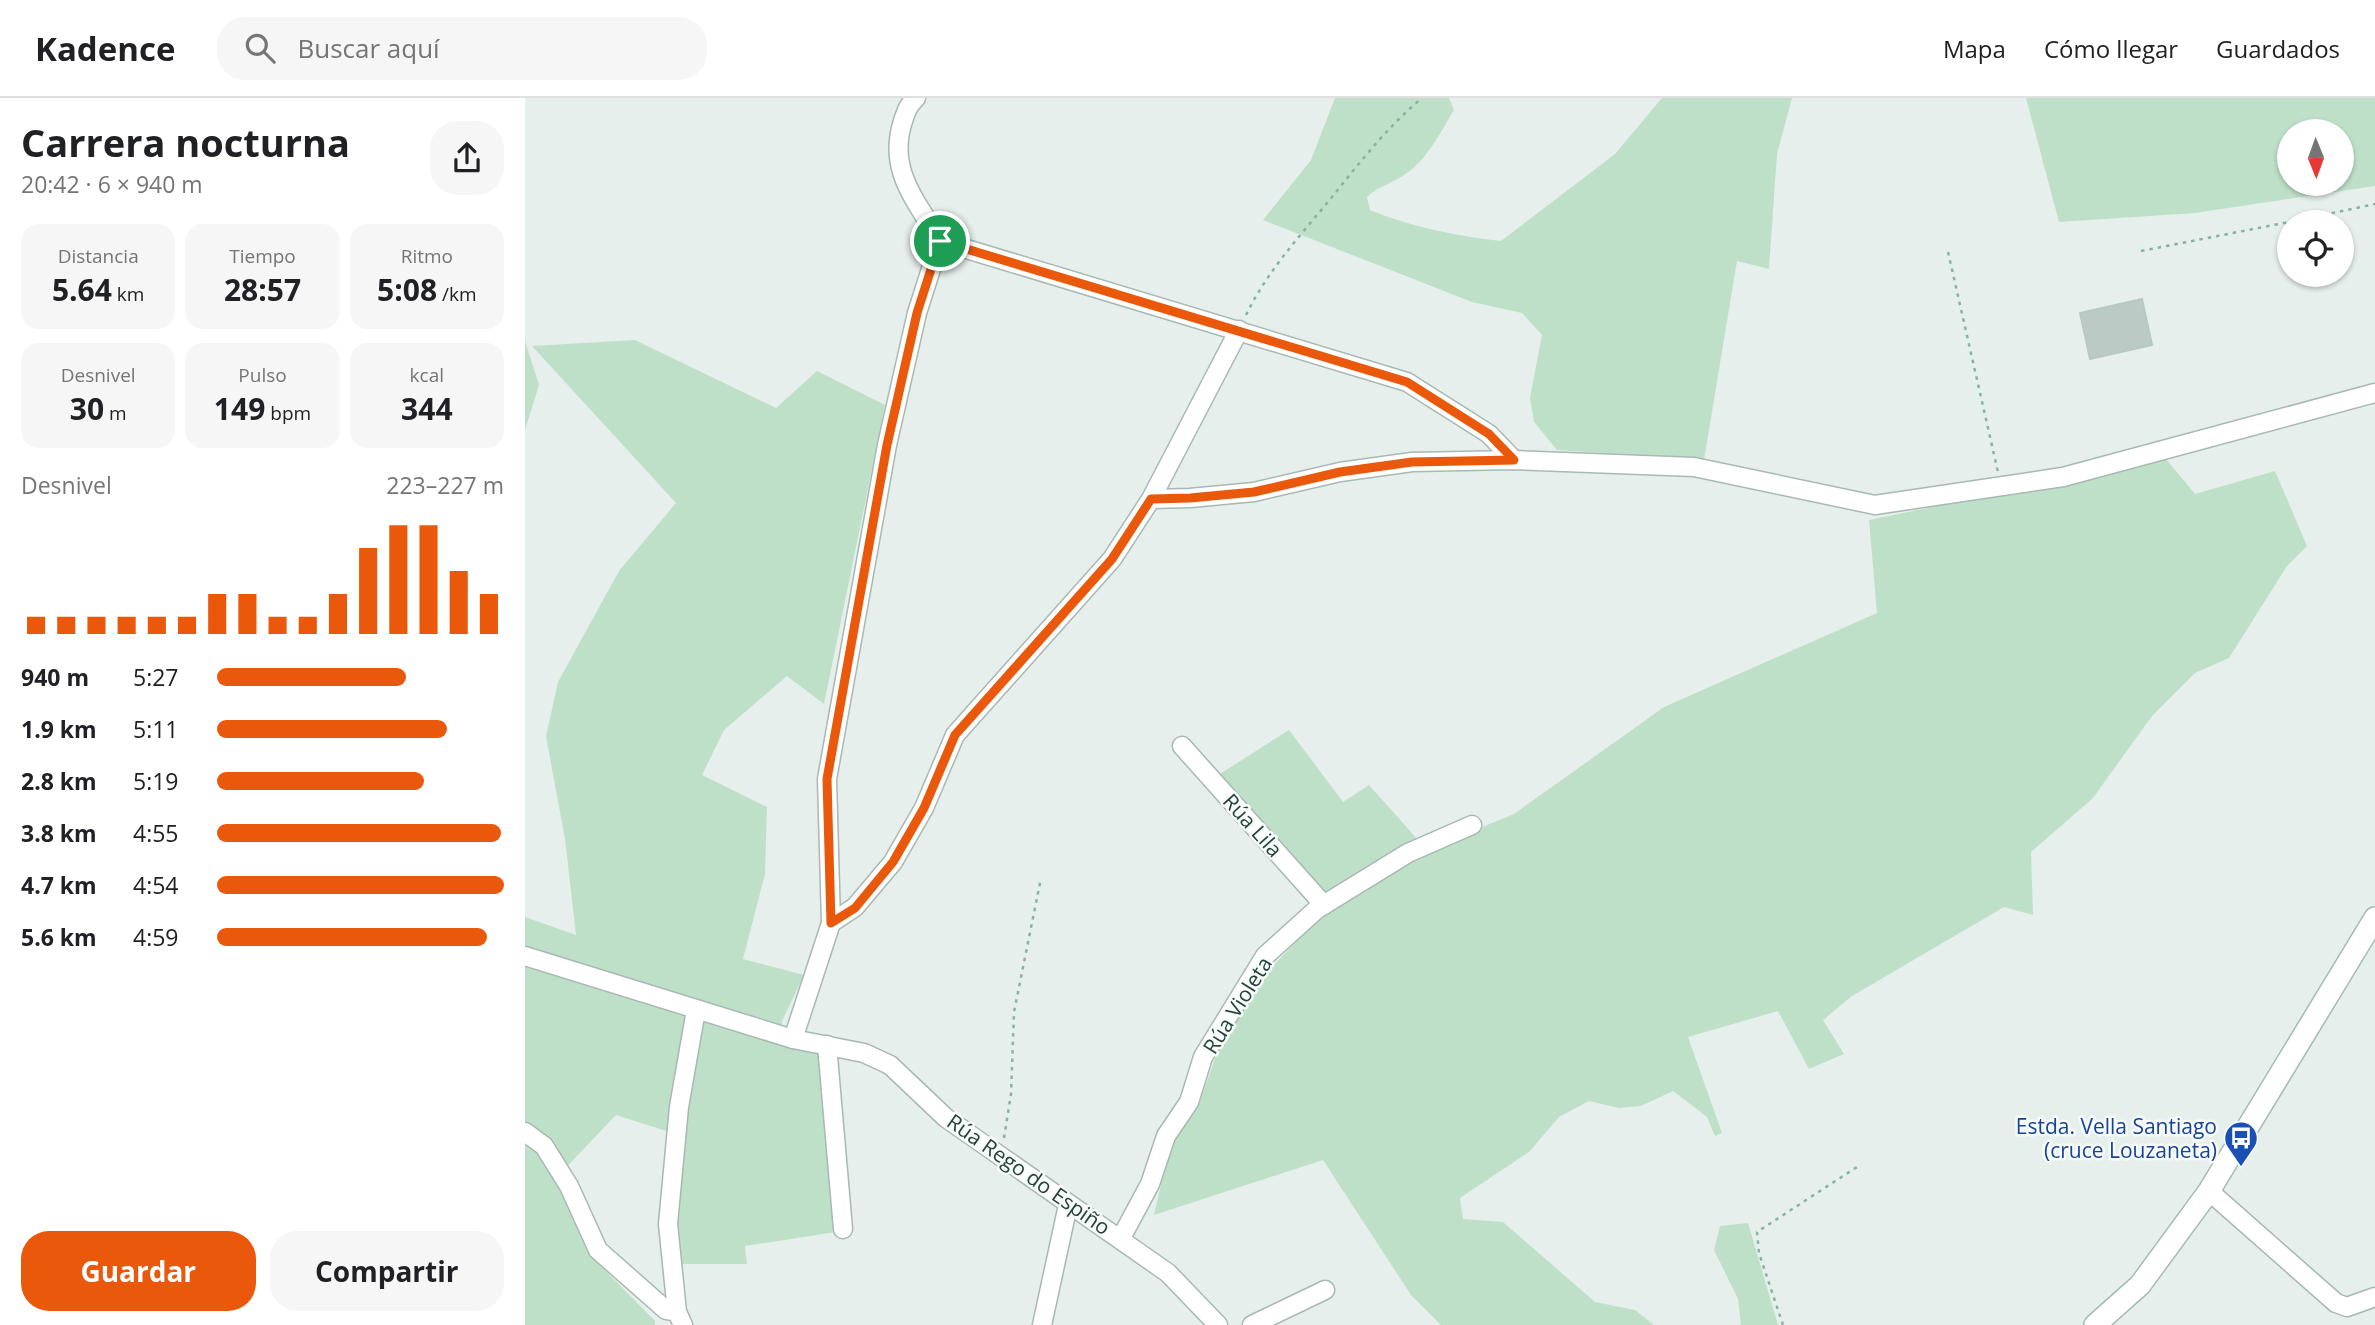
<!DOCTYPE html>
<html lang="es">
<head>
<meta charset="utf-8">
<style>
	body { margin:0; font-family:"Open Sans",sans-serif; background:#f6f6f6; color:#202124; height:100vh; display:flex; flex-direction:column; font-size:26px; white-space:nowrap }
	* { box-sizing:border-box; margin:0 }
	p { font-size:23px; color:#757577 }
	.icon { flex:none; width:38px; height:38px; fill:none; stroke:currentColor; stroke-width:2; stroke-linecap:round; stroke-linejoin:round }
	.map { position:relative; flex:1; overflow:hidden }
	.side { display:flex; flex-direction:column; background:#fff; width:525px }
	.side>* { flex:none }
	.needle { width:46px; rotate:179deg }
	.buttons { position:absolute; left:1752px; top:21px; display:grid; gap:14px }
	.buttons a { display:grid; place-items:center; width:77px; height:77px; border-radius:50%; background:#fff; box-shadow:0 2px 5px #0004; font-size:35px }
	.pin { position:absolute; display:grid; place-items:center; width:60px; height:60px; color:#fff; margin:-30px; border:4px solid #fff; border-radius:50%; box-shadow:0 2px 7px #0007 }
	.round { display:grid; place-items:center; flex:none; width:74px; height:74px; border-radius:28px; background:#f6f6f6 }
	.headline { display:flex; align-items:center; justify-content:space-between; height:119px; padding:0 21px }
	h1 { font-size:38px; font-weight:700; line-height:52px }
	.figures { display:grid; grid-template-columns:repeat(3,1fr); gap:10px; height:119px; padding:7px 21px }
	.figures div { display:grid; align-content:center; border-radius:18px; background:#f6f6f6; text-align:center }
	.figures b { font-size:30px; font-weight:700 }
	.figures small { font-size:19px; font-weight:400 }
	.figures p { font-size:19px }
	.chart { height:196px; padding:14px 21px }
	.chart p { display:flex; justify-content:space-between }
	.chart svg { width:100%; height:126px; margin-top:7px; stroke:#ea580c; stroke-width:6 }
	.cta { display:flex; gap:14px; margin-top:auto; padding:14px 21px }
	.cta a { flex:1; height:80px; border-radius:28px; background:#ea580c; color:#fff; font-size:28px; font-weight:700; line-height:80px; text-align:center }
	.cta a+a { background:#f6f6f6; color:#202124 }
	ul { padding:0 21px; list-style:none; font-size:23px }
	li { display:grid; grid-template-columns:112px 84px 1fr; align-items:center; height:52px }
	li i { height:18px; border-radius:9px; background:#ea580c }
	header { display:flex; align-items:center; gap:42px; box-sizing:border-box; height:98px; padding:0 35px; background:#fff; border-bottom:2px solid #e0e0e0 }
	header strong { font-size:33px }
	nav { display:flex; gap:38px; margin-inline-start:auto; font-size:24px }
	.search { width:490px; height:63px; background:#f6f6f6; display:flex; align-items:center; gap:18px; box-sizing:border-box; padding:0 24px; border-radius:28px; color:#757577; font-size:26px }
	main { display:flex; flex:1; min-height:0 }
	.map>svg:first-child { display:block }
	.green { fill:#bfe0c8; fill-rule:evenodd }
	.building { fill:#bbcac4; stroke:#b8c9c2; stroke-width:2 }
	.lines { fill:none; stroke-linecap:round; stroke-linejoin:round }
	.minor-casing { stroke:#a8b8b2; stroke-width:21 }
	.secondary-casing { stroke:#a4bbb3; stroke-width:24 }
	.path { stroke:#86b3a5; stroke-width:2.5; stroke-dasharray:3.5 5; stroke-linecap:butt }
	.minor { stroke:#fff; stroke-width:18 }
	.secondary { stroke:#fff; stroke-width:21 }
	.route-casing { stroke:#fff; stroke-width:14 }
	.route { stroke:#ea580c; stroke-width:9 }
	.labels { text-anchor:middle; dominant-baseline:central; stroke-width:5; stroke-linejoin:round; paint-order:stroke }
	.street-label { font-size:21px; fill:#24423a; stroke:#f7fbf9 }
	.transit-label { font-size:21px; fill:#164399; stroke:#f7fbf9; text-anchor:end }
</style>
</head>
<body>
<header>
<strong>Kadence</strong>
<div class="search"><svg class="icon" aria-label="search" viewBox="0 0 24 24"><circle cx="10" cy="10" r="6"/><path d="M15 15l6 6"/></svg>Buscar aquí</div>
<nav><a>Mapa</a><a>Cómo llegar</a><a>Guardados</a></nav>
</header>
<main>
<section class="side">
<div class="headline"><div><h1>Carrera nocturna</h1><p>20:42 · 6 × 940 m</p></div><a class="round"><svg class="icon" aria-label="share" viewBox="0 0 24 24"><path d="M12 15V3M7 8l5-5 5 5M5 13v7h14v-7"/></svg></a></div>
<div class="figures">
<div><p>Distancia</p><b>5.64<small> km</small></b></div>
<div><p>Tiempo</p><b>28:57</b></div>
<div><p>Ritmo</p><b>5:08<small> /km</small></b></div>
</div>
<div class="figures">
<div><p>Desnivel</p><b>30<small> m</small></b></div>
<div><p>Pulso</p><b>149<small> bpm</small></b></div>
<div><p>kcal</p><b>344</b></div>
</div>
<div class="chart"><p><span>Desnivel</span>223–227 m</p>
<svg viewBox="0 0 160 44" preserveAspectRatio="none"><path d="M5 44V38M15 44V38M25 44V38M35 44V38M45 44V38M55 44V38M65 44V30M75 44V30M85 44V38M95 44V38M105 44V30M115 44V14M125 44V6M135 44V6M145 44V22M155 44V30"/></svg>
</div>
<ul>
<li><b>940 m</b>5:27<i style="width:66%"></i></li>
<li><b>1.9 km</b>5:11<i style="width:80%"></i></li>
<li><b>2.8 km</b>5:19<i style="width:72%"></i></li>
<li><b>3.8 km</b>4:55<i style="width:99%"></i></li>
<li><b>4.7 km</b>4:54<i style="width:100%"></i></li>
<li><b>5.6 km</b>4:59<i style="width:94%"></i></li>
</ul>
<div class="cta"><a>Guardar</a><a>Compartir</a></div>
</section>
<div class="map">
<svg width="1850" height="1227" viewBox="0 0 1850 1227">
	<rect width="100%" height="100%" fill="#e6efeb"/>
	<g class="green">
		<path d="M810 0H924L929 12C916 33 901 64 879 77 866 86 855 87 842 99L845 112C886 129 932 138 976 143L1090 56 1137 0H1267L1252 56 1244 171 1212 163 1179 362 1032 352 1009 324 1005 300 1017 237 997 215 947 204 738 122 786 62Z"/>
		<path d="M1501 0H1850V88L1670 115 1534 124ZM1764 33H1816V86H1764Z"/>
		<path d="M110 242 251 310 292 273 360 307 299 606 262 578 199 632 177 677 242 709 240 776 218 861 279 877 257 923 256 948 294 949 311 1134 220 1148 222 1166H145L154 1037 91 1017 31 1080 71 1163 130 1223V1227H0V819L51 837 40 741 21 638 33 584 94 473 151 405 7 248Z"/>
		<path d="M0 243 14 287 0 332Z"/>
		<path d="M1641 361 1670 396 1750 373 1782 448 1762 468 1704 560 1670 575 1627 618 1568 700 1506 754 1508 817 1479 809 1327 898 1298 922 1319 956 1284 971 1253 913 1163 939 1197 1035 1190 1038 1182 1019 1148 993 1116 1008 1094 1010 1064 1003 1034 1019 1004 1054 935 1100 938 1121 978 1124 1070 1204 1110 1212 1129 1227H916L886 1197 798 1062 629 1117 645 1047 673 1008 699 936 746 870 800 813 687 681 764 632 818 704 844 687 894 743 933 739 989 716 1139 609 1352 515 1344 422Z"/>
		<path d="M1223 1125 1253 1227H1216L1213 1201 1189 1152 1195 1128Z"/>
	</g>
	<path class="building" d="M1617 201 1627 247 1565 261 1555 215Z"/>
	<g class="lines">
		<g class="minor-casing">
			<g id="minor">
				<path d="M391 0C383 7 381 14 378 23 362 72 391 102 415 143L882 284 964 336 989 362"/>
				<path d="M626 401 665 400 729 394 815 374 887 364 989 362 1169 369 1350 407 1538 379 1850 295"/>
				<path d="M657 648 799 807"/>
				<path d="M306 825 330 809 368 764 399 710 430 637 587 461 626 401 714 232"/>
				<path d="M0 858 268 941 339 955 365 967 421 1020 643 1175 693 1227"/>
				<path d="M268 941 306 825 302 681 362 347 392 215 415 143"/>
				<path d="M302 947 318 1131"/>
				<path d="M0 1034 19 1048 44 1088 73 1152 141 1212 152 1214 158 1227"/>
				<path d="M1684 1093 1811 1205 1822 1209 1850 1199"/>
				<path d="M596 1140 625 1086 641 1038 664 1004 678 959 740 858 792 811 883 755 947 727"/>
				<path d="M152 1214 143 1126 154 1009 171 912"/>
				<path d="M517 1227 543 1107"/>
				<path d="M727 1227 800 1192"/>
			</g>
		</g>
		<g class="secondary-casing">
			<path id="secondary" d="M1570 1227 1615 1187 1684 1093 1850 820"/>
		</g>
		<g class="path">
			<path d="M1765 124 1850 106"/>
			<path d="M1616 153 1764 124"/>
			<path d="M1423 154 1473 374"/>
			<path d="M721 217C742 174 773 140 803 104 832 68 861 30 897 0"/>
			<path d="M479 1040 486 996 489 914 516 780"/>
			<path d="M1258 1227 1234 1155 1232 1134 1335 1067"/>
		</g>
		<use href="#minor" class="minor"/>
		<use href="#secondary" class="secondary"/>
	</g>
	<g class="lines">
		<g class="route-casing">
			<path id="route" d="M415 143 882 284 964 336 989 362 887 364 815 374 729 394 665 400 626 401 587 461 430 637 399 710 368 764 330 810 306 825 302 681 362 347 392 215Z"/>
		</g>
		<use href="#route" class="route"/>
	</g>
	<defs>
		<g id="bus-pin" transform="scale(1.75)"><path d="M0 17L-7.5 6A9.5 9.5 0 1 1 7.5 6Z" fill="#1a4fb4" stroke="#f7fbf9"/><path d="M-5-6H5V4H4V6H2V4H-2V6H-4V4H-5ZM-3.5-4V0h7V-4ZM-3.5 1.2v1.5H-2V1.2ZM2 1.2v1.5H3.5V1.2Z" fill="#fff"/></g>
	</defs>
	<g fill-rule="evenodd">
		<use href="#bus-pin" x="1716" y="1040"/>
	</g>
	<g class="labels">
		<g class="street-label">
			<text transform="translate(728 727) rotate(48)">Rúa Lila</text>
			<text transform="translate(712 907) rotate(-58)">Rúa Violeta</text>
			<text transform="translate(504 1076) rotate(35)">Rúa Rego do Espiño</text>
		</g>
		<g class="transit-label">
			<text x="1692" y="1028">Estda. Vella Santiago<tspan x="1692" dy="24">(cruce Louzaneta)</tspan></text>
		</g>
	</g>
</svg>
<div class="buttons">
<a><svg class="needle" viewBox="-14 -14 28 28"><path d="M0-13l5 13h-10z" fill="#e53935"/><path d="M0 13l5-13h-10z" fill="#757577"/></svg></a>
<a><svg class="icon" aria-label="locate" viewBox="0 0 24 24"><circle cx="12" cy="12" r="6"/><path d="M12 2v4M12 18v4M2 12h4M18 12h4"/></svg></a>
</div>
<div class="pin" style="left:415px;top:143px;background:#1e9e55"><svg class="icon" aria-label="arrive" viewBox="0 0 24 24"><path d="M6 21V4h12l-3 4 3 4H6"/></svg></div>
</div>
</main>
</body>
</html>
